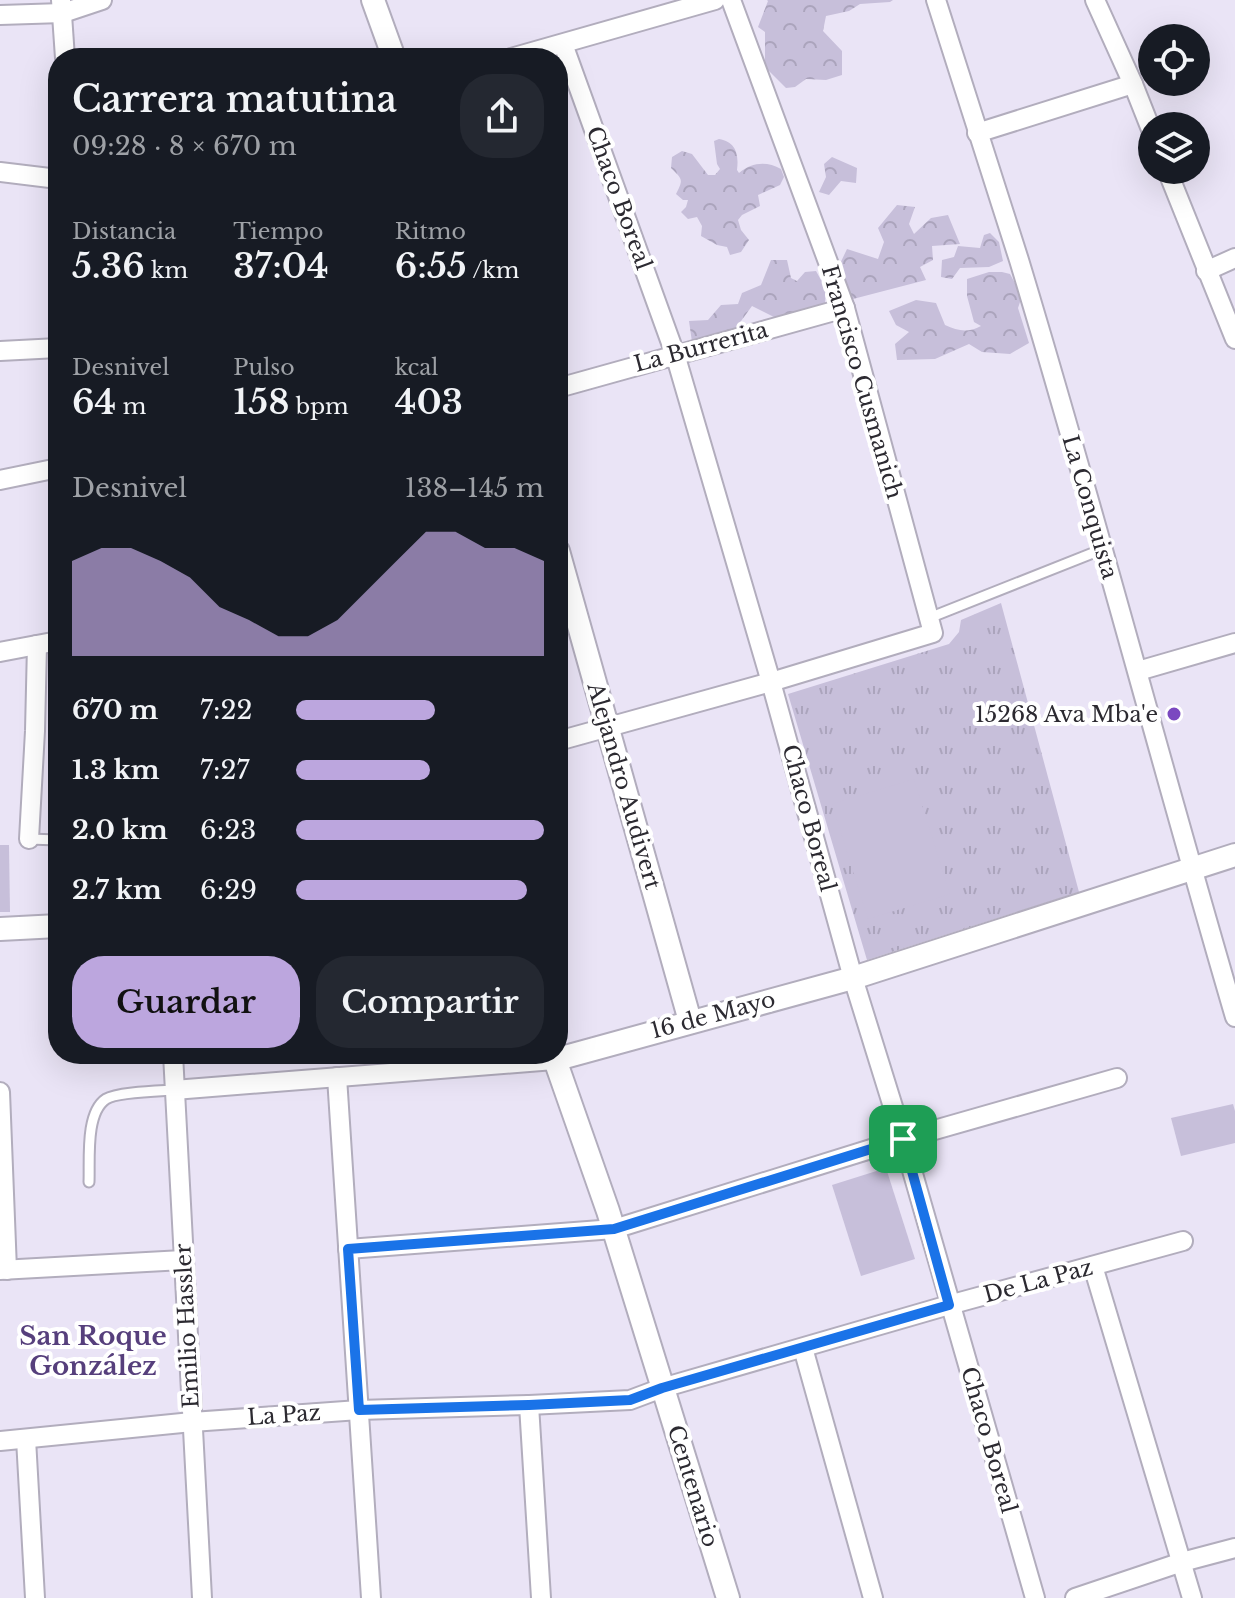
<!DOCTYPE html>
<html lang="es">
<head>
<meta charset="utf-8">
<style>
	body { margin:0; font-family:"Libre Baskerville",serif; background:#242831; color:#f1f3f6; height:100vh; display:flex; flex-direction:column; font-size:30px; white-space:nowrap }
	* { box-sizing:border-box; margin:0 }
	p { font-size:26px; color:#9ea1a6 }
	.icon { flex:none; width:44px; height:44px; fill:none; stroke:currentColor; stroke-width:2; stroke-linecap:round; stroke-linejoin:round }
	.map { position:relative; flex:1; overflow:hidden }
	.sheet { position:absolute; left:48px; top:48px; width:520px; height:1016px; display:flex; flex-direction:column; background:#171b24; border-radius:32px; box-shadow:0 8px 32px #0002 }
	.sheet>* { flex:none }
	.buttons { position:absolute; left:1138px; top:24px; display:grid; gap:16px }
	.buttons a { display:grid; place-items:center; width:72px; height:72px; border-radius:50%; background:#171b24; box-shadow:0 8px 32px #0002; font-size:40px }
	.pin { position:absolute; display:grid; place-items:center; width:68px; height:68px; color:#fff; margin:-34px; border-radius:16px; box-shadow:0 4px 12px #0006 }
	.round { display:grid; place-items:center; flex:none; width:84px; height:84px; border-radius:32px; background:#242831 }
	.head { display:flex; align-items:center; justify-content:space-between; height:136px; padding:0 24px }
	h1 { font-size:36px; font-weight:600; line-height:60px }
	.stats { display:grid; grid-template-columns:repeat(3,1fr); gap:12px; height:136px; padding:8px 24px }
	.stats div { display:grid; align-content:center }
	.stats b { font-size:34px; font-weight:600 }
	.stats small { font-size:22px; font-weight:400 }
	.stats p { font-size:22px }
	.chart { height:224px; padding:16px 24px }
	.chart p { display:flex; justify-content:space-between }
	.chart svg { width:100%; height:144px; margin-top:8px; fill:#bca6de; opacity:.7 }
	.button { display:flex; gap:16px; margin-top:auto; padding:16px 24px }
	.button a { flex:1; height:92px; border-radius:32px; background:#bca6de; color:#111; font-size:32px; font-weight:600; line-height:92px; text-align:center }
	.button a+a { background:#242831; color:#f1f3f6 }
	ul { padding:0 24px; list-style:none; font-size:26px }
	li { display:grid; grid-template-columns:128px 96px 1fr; align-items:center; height:60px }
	li i { height:20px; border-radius:10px; background:#bca6de }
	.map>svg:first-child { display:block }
	.grass { fill:url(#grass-tufts) }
	.forest { fill:url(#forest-crowns) }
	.pitch { fill:#c7bfda }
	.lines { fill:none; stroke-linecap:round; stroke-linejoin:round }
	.service-casing { stroke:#b2adbd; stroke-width:13 }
	.minor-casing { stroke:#b2adbd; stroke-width:22 }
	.tertiary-casing { stroke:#b2adbd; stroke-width:26 }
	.service { stroke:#fff; stroke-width:9 }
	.minor { stroke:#fff; stroke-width:18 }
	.tertiary { stroke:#fff; stroke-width:22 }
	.route-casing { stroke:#fff; stroke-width:16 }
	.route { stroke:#1a73e8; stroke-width:10 }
	.poi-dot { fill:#7b48c0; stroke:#fff; stroke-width:3 }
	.labels { text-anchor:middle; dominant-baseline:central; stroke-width:8; stroke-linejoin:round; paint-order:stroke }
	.street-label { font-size:22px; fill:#2c2a31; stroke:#fff }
	.poi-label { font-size:22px; fill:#2c2a31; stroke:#fff; text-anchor:end }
	.quarter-label { font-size:26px; font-weight:bold; fill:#563f7c; stroke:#fff }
</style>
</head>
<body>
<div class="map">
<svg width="1235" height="1598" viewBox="0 0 1235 1598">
	<defs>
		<pattern id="grass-tufts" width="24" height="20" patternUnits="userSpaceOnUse" patternTransform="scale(2)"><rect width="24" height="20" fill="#c7bfda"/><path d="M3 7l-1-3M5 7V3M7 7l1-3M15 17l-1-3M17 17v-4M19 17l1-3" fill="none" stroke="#aba4bc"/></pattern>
		<pattern id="forest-crowns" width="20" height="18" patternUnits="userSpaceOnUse" patternTransform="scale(2)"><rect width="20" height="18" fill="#c7bfda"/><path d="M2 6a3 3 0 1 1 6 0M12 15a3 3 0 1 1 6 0" fill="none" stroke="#aba4bc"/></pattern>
	</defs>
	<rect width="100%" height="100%" fill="#eae4f6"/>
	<path class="grass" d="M1001 603 1079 892 867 960 788 694 949 644 959 632 961 620Z"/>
	<g class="forest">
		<path d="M767 0H893L890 2 860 4 849 11 826 16 823 31 842 51V75L826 80 806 79 795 87 786 88 765 67V32L758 27 768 1Z"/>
		<path d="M719 139C736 142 739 154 737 170L739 173C752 162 767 161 781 169L784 177 780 185 758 195 760 206 742 215 738 220 741 230 749 240 741 252 730 255 727 247 717 245 701 236 702 226 697 217 688 219 681 212 686 207 688 200H683L676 194C684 179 682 179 671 168L672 157 682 151 692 154 708 175H715L720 169 717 164 714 141Z"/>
		<path d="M832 157 857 168 856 183 841 181 829 195 819 192 826 177 824 164Z"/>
		<path d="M897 205 915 207 909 224 914 234 931 218 948 215 960 244 932 246 933 260 920 267 926 280 853 299 847 298 845 282 837 270 847 249 878 259 884 242 878 228Z"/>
		<path d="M990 233 999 242 1003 261 989 267 960 268 952 279 941 277 942 260 954 257 958 246 980 248 984 235Z"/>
		<path d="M771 260H787L791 278 797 281 805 272 816 271 826 289 825 303 813 312 778 319 752 306 736 328 692 342 689 321 708 320 721 305 738 304 742 293 761 285Z"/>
		<path d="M989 272H1002L1010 274 1022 296 1018 308 1029 343 1010 354 982 352 969 344 935 359 897 360 895 344 909 332 896 325 889 311 916 300 936 303 945 325C958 331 968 333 981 326L974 322 967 296V279Z"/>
	</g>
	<g class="pitch">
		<path d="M914 779 950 894 868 919 832 804Z"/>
		<path d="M0 845H9L10 912H0Z"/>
		<path d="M1233 1104 1235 1111V1143L1181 1156 1171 1118Z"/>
		<path d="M886 1168 915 1259 861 1276 832 1185Z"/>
	</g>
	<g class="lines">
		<g class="service-casing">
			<g id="service">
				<path d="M929 618 1103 549"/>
				<path d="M29 839 58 840"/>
				<path d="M89 1182C90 1160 85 1113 106 1099 117 1092 159 1091 174 1090"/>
			</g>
		</g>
		<g class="minor-casing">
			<g id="minor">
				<path d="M61 0 65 58"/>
				<path d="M936 0C963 87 992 173 1019 260 1095 511 1161 765 1235 1017"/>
				<path d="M1095 0 1133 84 1152 132"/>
				<path d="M0 15 63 13 102 0"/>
				<path d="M563 44 675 354 771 682 853 978 903 1139 1035 1598"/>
				<path d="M511 58 715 0"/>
				<path d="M977 133 1133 84"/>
				<path d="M1167 170 1235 339"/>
				<path d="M0 172 58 179"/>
				<path d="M1206 271 1235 258"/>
				<path d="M0 351 58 348"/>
				<path d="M558 388 845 308"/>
				<path d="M0 480 58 468"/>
				<path d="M0 652 58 641"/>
				<path d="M1138 671 1235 643"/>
				<path d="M558 741 771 682 933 633 845 308 731 0"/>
				<path d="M29 839 35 731 37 645"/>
				<path d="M173 1054 202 1598"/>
				<path d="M337 1077 371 1598"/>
				<path d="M174 1090 554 1060"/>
				<path d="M0 1092 7 1270"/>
				<path d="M348 1249 614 1229 903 1139 1117 1078"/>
				<path d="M1093 1266 1192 1598"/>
				<path d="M0 1270 183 1260"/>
				<path d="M803 1348 873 1598"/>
				<path d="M529 1405 541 1598"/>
				<path d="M26 1439 35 1598"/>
				<path d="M0 1441 192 1422 359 1410 529 1405 630 1400 662 1388 949 1305 1183 1241"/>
				<path d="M1075 1598 1182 1562 1235 1548"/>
			</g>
		</g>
		<g class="tertiary-casing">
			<g id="tertiary">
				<path d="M373 0 394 58"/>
				<path d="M558 551 690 1021"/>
				<path d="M0 929 58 926"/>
				<path d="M553 1054 608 1211 728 1598"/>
				<path d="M554 1060 853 978 1235 855"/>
			</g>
		</g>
		<use href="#service" class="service"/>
		<use href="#minor" class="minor"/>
		<use href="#tertiary" class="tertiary"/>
	</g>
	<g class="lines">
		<g class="route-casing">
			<path id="route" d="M903 1139 949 1305 662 1388 630 1400 529 1405 359 1410 348 1249 614 1229Z"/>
		</g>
		<use href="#route" class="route"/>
	</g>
	<circle class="poi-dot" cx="1174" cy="714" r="8"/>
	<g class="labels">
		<g class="street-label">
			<text transform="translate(619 198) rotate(70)">Chaco Boreal</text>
			<text transform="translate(701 347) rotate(-15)">La Burrerita</text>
			<text transform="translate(862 382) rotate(74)">Francisco Cusmanich</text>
			<text transform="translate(1090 507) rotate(74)">La Conquista</text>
			<text transform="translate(624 786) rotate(74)">Alejandro Audivert</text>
			<text transform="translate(809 818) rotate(75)">Chaco Boreal</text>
			<text transform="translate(713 1015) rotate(-15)">16 de Mayo</text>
			<text transform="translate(1038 1281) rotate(-15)">De La Paz</text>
			<text transform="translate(187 1326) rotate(-93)">Emilio Hassler</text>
			<text transform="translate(284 1415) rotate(-4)">La Paz</text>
			<text transform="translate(989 1440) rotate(74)">Chaco Boreal</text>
			<text transform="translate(693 1486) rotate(73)">Centenario</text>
		</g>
		<g class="poi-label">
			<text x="1158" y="714">15268 Ava Mba'e</text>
		</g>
		<g class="quarter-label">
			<text x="93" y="1336">San Roque<tspan x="93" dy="30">González</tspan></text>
		</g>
	</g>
</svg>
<div class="buttons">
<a><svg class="icon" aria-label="locate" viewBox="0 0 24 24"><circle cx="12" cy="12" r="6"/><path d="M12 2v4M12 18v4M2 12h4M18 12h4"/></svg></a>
<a><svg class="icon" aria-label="layers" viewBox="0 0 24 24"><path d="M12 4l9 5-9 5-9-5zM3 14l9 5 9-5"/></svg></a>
</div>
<div class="pin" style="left:903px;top:1139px;background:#1e9e55"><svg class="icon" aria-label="arrive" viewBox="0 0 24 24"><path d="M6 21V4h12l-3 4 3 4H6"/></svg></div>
<section class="sheet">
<div class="head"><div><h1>Carrera matutina</h1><p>09:28 · 8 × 670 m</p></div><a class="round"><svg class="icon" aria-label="share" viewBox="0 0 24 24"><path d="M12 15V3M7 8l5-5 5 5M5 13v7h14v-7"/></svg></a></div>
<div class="stats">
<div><p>Distancia</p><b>5.36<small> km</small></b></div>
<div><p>Tiempo</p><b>37:04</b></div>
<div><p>Ritmo</p><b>6:55<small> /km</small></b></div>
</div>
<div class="stats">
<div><p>Desnivel</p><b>64<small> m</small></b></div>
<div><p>Pulso</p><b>158<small> bpm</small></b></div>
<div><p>kcal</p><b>403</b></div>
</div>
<div class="chart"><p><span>Desnivel</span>138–145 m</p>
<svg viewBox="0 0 160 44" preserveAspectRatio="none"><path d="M0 44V15L10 11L20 11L30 15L40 20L50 29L60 33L70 38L80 38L90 33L100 24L110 15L120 6L130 6L140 11L150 11L160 15V44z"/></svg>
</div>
<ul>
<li><b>670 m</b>7:22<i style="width:56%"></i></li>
<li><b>1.3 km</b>7:27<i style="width:54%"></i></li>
<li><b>2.0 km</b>6:23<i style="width:100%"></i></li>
<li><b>2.7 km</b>6:29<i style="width:93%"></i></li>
</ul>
<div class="button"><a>Guardar</a><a>Compartir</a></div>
</section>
</div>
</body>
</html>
